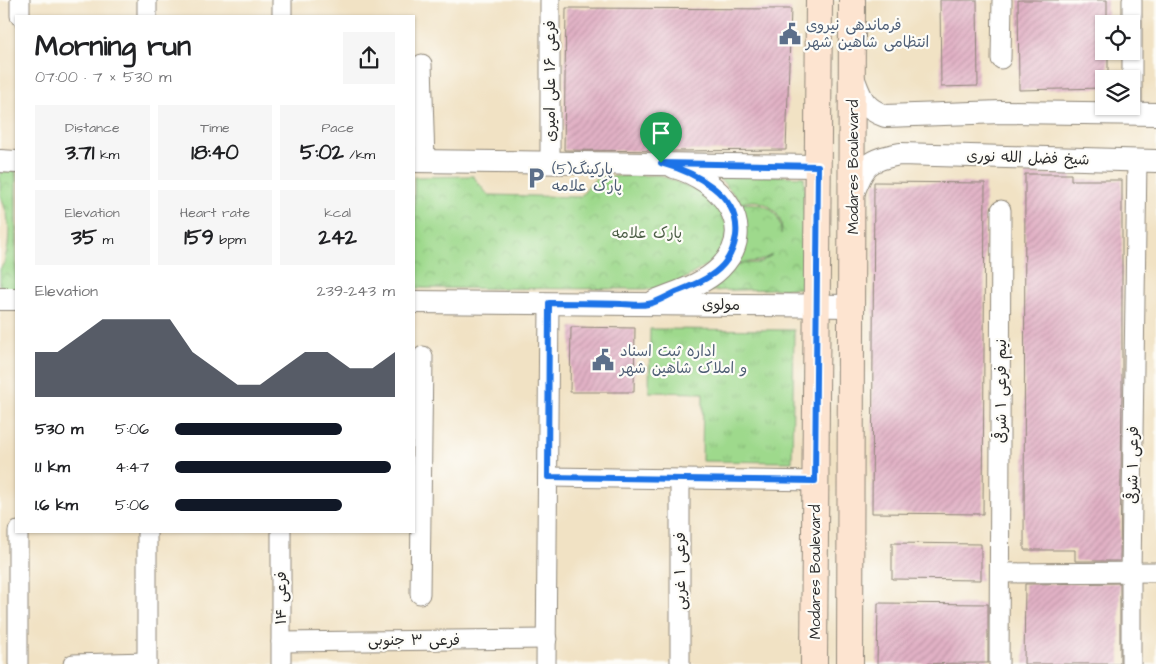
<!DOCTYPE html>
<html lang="en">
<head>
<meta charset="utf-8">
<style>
	body { margin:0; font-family:"Architects Daughter","Playpen Sans Arabic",sans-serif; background:#f6f6f6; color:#202124; height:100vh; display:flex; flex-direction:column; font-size:19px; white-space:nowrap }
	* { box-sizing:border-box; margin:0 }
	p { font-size:16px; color:#757577 }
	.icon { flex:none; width:28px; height:28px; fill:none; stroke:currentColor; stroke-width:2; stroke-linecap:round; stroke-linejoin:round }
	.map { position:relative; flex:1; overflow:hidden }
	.sheet { position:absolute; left:15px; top:15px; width:400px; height:518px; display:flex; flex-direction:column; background:#fff; border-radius:0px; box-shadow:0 1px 4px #0004 }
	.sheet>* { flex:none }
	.fabs { position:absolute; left:1095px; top:15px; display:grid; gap:10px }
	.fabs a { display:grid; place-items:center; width:45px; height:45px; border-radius:0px; background:#fff; box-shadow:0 1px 4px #0004; font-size:25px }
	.pin { position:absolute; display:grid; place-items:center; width:42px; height:42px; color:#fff; margin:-51px -21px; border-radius:50% 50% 50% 0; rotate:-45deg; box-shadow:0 0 5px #0007 }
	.pin .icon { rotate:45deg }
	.round { display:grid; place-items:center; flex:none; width:52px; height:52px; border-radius:0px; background:#f6f6f6 }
	.head { display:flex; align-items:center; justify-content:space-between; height:85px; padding:0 20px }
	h1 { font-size:28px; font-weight:700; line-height:38px }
	.metrics { display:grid; grid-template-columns:repeat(3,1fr); gap:8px; height:85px; padding:5px 20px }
	.metrics div { display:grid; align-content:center; border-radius:0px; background:#f6f6f6; text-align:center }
	.metrics b { font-size:21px; font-weight:700 }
	.metrics small { font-size:14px; font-weight:400 }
	.metrics p { font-size:14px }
	.chart { height:140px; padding:10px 20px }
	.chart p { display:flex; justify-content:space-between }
	.chart svg { width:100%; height:90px; margin-top:5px; fill:#111827; opacity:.7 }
	ul { padding:0 20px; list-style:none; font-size:16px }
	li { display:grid; grid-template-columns:80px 60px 1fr; align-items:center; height:38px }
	li i { height:12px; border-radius:6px; background:#111827 }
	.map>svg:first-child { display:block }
	.grass { fill:url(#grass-tufts); stroke:#64825c }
	.park { fill:url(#park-crowns); stroke:#64825c }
	.building { fill:url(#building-hatch) }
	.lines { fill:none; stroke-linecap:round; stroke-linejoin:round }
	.minor-casing { stroke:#8e8678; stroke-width:21 }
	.tertiary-casing { stroke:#8e8678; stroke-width:24 }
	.secondary-casing { stroke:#8e8678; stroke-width:28 }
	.minor { stroke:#fff; stroke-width:19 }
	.tertiary { stroke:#fff; stroke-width:22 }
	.secondary { stroke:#fde4d0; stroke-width:26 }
	.route-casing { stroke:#fff; stroke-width:10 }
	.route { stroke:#1a73e8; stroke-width:6 }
	.labels { text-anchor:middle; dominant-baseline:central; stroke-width:4.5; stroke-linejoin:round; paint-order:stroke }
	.service-label { font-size:15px; fill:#4e5e75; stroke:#fdfcf7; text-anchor:start }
	.street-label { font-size:15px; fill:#2b2b2b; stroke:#fdfcf7 }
	.park-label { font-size:15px; fill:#4e5f48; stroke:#fdfcf7 }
</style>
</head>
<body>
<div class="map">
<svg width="1156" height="664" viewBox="0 0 1156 664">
	<defs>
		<pattern id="grass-tufts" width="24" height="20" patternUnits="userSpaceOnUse" patternTransform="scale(1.25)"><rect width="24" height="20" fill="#9ed98c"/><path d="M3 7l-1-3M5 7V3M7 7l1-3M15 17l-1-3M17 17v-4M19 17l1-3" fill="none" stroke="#88ba79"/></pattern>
		<pattern id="park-crowns" width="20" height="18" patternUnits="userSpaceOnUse" patternTransform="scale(1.25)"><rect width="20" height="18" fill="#9ed98c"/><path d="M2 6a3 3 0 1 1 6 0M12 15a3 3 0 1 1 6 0" fill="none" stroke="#88ba79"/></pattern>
		<pattern id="building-hatch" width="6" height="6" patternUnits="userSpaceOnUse" patternTransform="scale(1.25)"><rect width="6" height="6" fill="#e1b1c5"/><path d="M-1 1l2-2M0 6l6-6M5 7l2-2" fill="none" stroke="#c198a9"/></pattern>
	</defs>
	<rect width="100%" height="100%" fill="#fdfcf7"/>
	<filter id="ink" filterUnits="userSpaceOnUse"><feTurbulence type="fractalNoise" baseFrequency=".02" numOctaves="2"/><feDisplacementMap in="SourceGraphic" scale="10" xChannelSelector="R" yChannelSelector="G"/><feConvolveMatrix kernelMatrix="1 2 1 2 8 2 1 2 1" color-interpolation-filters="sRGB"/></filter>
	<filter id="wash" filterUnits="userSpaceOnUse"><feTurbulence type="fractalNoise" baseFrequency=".0096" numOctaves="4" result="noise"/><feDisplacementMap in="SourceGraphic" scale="20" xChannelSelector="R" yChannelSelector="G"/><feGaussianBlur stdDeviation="1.12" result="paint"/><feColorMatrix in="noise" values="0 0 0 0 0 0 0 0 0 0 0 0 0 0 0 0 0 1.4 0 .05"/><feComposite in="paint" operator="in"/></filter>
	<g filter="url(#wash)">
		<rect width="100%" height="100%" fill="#f1e2c4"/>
		<path class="grass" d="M650 329 794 330 792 462 702 461 703 393 649 392Z"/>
		<g class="park">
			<path d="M0 171H16V292H0V269L4 263 8 246 9 230 7 214 0 194Z"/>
			<path d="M712 173 804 177 806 231 805 288 706 291 737 264 759 263 772 255 759 261 738 263 745 216 741 204C763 201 781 209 781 234 785 218 770 201 753 201 749 201 745 202 741 203L725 184Z"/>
			<path d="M660 175 708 195 716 202 729 230 717 259 677 283 655 289 414 288V177L473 176 488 195 580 197 597 177Z"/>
		</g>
		<g id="blocks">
			<g class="building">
				<path d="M940 0H977L978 86 941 87Z"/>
				<path d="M1018 0H1107V24H1104V51H1108V79H1104V88L1019 90Z"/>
				<path d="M566 8 791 9 786 150 678 151 564 150Z"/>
				<path d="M1025 174H1071V180H1122V392L1120 561H1075V550H1024Z"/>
				<path d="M874 182 985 183 983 514 872 513Z"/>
				<path d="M571 327 635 328 634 392H570Z"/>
				<path d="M892 543 981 544V580L892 579Z"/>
				<path d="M1120 583V664H1024L1025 584Z"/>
				<path d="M878 603 988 604V663L877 664Z"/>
			</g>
		</g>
	</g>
	<g filter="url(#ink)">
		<use href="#blocks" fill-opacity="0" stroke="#8e8678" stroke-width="1"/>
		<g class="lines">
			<g class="minor-casing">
				<g id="minor">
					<path d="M20 0V16"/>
					<path d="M147 0V16"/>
					<path d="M550 0V163"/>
					<path d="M282 16V0"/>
					<path d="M1001 59 1002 0"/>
					<path d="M422 64 425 161"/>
					<path d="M1132 113V0"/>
					<path d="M548 477 815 481"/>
					<path d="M1000 573 1156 572"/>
					<path d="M420 594 423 356"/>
					<path d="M281 642 547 639"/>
					<path d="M18 664V531"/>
					<path d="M73 664 147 662"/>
					<path d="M147 664V531"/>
					<path d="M281 664V531"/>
					<path d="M546 664 549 303"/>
					<path d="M680 664V479"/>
					<path d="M999 664 1001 210"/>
					<path d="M1131 664V572L1137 161"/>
				</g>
			</g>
			<g class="tertiary-casing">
				<g id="tertiary">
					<path d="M853 77C861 98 863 108 885 116L1002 112 1156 114"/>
					<path d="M0 161 16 162"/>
					<path d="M414 161 818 166"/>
					<path d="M853 194C864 164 868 160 900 154L1156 161"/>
					<path d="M0 299H16"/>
					<path d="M655 301C677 292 703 285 720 268 761 227 719 179 674 167"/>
					<path d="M414 302 852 306"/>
				</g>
			</g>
			<g class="secondary-casing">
				<g id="secondary">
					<path d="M814 664 819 0"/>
					<path d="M850 664 852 0"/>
				</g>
			</g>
			<use href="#minor" class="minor"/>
			<use href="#tertiary" class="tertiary"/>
			<use href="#secondary" class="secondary"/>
		</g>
	</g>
	<g class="lines" filter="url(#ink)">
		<g class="route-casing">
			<path id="route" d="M661 163 818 166 815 481 548 477 549 303C573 303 598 303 622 304 630 304 640 306 648 304 658 302 667 296 676 292 691 286 707 280 719 269 729 260 734 248 736 236 741 194 694 172 661 163Z"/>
		</g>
		<use href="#route" class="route"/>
	</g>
	<defs>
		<g id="civic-bare" transform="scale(1.725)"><path d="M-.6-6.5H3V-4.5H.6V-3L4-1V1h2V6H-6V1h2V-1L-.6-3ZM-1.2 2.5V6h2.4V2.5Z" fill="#5c6f8a" stroke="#fdfcf7" stroke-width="2.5" paint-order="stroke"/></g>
		<g id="parking-bare" transform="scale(1.725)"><path d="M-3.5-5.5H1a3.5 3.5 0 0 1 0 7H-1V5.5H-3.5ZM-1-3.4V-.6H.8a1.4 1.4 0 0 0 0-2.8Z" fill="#5c6f8a" stroke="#fdfcf7" stroke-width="2.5" paint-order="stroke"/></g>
	</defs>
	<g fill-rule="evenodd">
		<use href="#civic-bare" x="790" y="34"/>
		<use href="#parking-bare" x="536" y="178"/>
		<use href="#civic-bare" x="603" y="360"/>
	</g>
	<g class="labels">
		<g class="service-label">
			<text x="806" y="25">فرماندهی نیروی<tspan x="806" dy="17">انتظامی شاهین شهر</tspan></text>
			<text x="552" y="169">پارکینگ(5)<tspan x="552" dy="17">پارک علامه</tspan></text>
			<text x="620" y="351">اداره ثبت اسناد<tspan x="620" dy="17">و املاک شاهین شهر</tspan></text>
		</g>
		<g class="street-label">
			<text transform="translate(550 81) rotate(-90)">فرعی ۱۶ علی امیری</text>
			<text transform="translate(1028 158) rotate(2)">شیخ فضل الله نوری</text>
			<text transform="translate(853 167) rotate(-90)">Modares Boulevard</text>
			<text transform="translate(721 305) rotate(1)">مولوی</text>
			<text transform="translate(1001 391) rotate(-90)">نیم فرعی ۱ شرقی</text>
			<text transform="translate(1133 465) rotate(-89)">فرعی ۱ شرقی</text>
			<text transform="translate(680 571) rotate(-90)">فرعی ۱ غربی</text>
			<text transform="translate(815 572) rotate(-90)">Modares Boulevard</text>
			<text transform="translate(281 598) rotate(-90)">فرعی ۱۴</text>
			<text x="414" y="640">فرعی ۳ جنوبی</text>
		</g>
		<g class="park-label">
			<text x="647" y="233">پارک علامه</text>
		</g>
	</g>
</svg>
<div class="fabs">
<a><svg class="icon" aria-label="locate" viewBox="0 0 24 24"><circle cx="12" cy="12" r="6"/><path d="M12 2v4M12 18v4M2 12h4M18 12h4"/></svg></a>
<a><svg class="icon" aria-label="layers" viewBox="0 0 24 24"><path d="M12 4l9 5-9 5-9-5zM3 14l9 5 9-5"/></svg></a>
</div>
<div class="pin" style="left:661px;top:163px;background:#1e9e55"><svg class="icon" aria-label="arrive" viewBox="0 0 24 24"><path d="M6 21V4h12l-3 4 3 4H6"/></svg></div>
<section class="sheet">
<div class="head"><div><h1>Morning run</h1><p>07:00 · 7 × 530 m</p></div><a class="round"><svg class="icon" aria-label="share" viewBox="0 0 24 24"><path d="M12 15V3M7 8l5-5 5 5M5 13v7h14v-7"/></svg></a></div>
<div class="metrics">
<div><p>Distance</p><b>3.71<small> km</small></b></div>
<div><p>Time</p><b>18:40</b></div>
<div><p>Pace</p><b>5:02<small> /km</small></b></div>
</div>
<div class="metrics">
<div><p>Elevation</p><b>35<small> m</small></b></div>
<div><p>Heart rate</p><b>159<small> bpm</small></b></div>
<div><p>kcal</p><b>242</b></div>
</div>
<div class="chart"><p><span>Elevation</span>239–243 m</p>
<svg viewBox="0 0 160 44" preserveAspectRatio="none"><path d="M0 44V22L10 22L20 14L30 6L40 6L50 6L60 6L70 22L80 30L90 38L100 38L110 30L120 22L130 22L140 30L150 30L160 22V44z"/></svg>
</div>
<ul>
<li><b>530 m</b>5:06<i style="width:76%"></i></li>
<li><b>1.1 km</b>4:47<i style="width:98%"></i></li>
<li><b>1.6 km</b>5:06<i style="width:76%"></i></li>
</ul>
</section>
</div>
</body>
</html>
